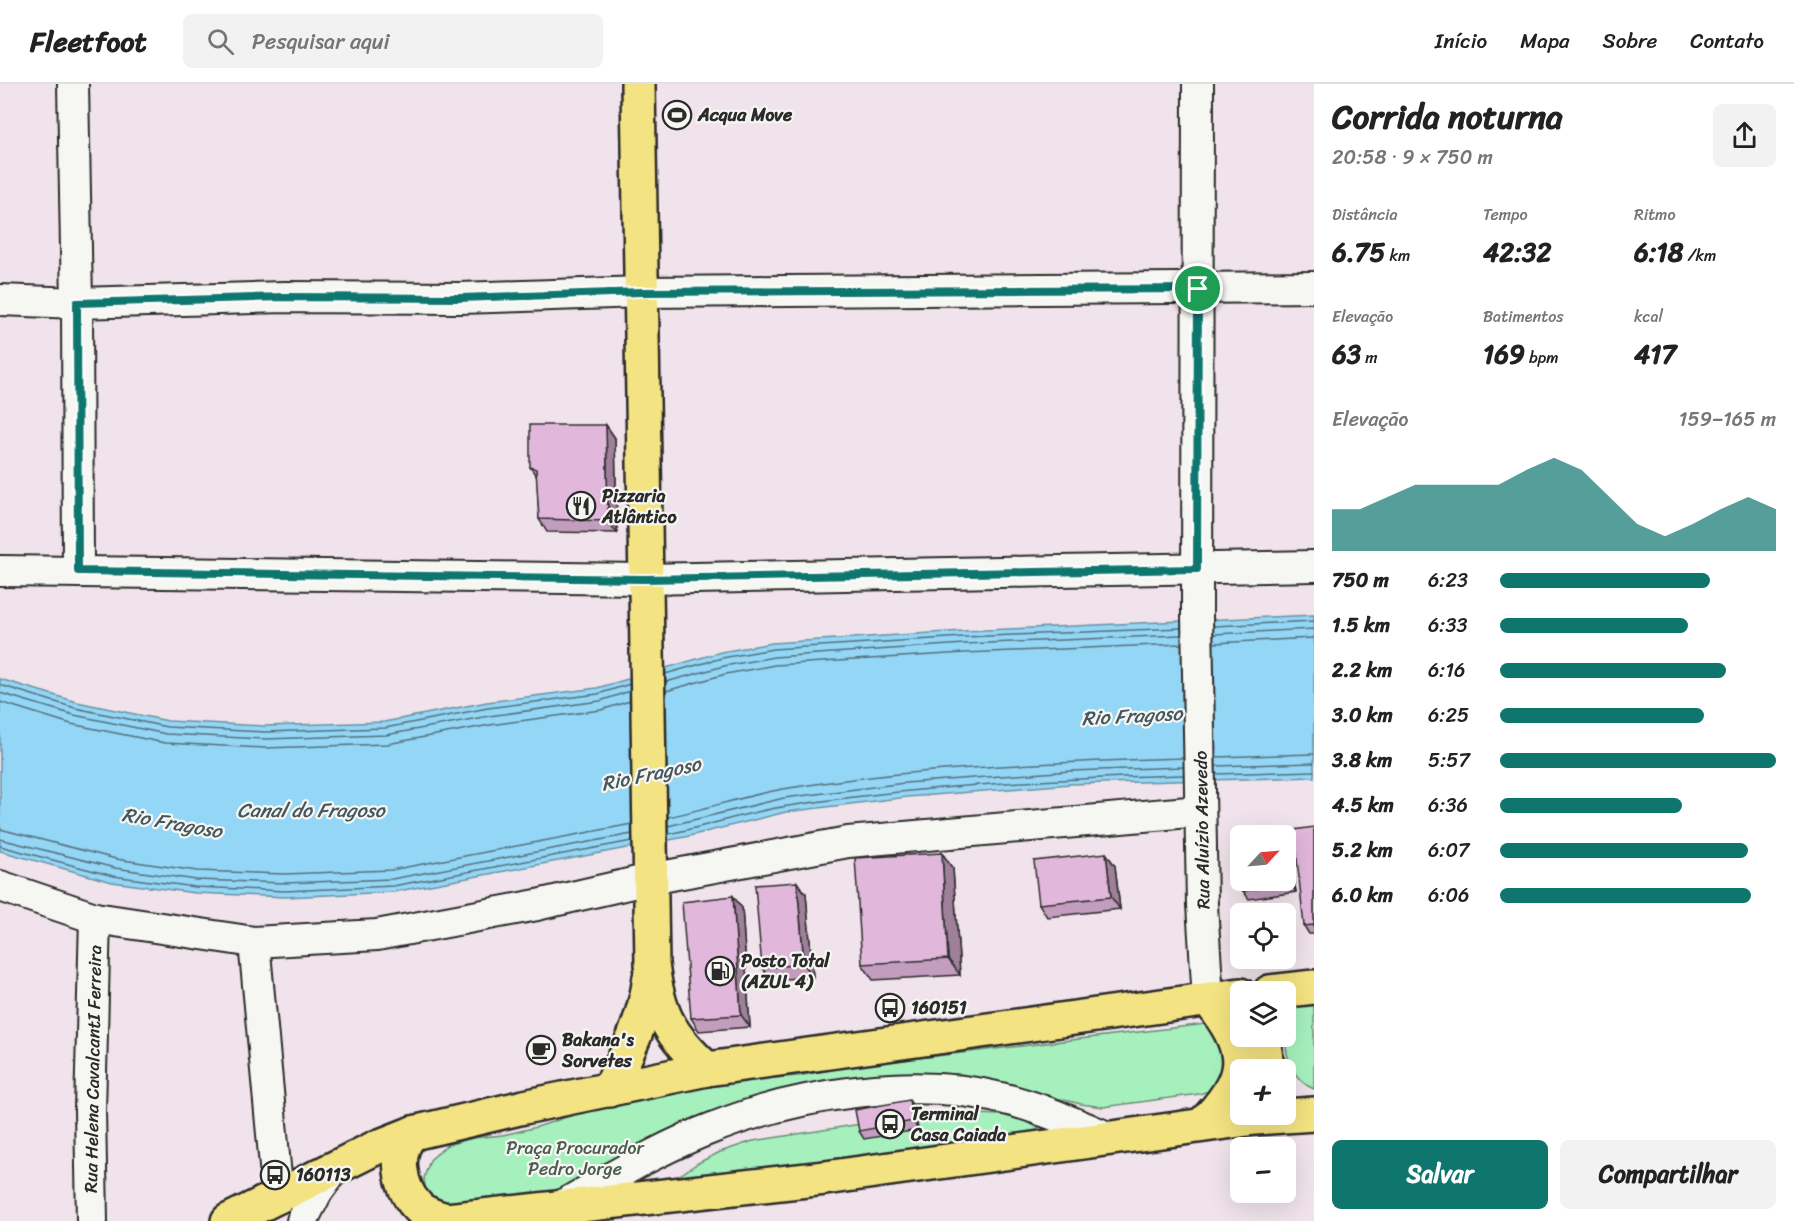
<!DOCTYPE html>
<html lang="pt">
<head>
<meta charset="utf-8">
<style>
	body { margin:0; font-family:Sriracha,sans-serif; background:#f2f2f2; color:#222; height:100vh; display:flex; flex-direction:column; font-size:22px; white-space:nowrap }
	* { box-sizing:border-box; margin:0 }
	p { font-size:20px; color:#767676 }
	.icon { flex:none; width:33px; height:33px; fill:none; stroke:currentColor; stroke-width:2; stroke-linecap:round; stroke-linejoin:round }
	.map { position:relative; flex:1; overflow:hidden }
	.side { display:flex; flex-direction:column; background:#fff; width:480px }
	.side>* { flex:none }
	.needle { width:39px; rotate:64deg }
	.tools { position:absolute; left:1230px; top:741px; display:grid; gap:12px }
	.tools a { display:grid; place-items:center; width:66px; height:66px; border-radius:9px; background:#fff; box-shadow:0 6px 24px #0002; font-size:30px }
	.pin { position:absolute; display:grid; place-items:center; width:51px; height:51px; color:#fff; margin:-26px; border:3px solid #fff; border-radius:50%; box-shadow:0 2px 6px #0007 }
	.round { display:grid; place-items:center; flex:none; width:63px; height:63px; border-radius:9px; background:#f2f2f2 }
	.summary { display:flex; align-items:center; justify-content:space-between; height:102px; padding:0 18px }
	h1 { font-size:33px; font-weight:700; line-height:45px }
	.stats { display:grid; grid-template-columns:repeat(3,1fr); gap:9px; height:102px; padding:6px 18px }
	.stats div { display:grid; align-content:center }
	.stats b { font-size:26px; font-weight:700 }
	.stats small { font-size:16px; font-weight:400 }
	.stats p { font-size:16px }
	.chart { height:168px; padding:12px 18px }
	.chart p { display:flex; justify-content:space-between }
	.chart svg { width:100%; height:108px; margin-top:6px; fill:#0f766e; opacity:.7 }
	.primary-button { display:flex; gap:12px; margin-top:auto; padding:12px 18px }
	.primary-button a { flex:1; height:69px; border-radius:9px; background:#0f766e; color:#fff; font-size:24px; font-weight:700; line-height:69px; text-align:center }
	.primary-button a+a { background:#f2f2f2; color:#222 }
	ul { padding:0 18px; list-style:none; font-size:20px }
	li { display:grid; grid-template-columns:96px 72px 1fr; align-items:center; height:45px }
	li i { height:15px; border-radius:8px; background:#0f766e }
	header { display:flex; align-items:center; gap:36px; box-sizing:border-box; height:84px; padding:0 30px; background:#fff; border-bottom:2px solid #e0e0e0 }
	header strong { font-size:28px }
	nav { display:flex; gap:33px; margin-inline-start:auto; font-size:21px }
	.search { width:420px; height:54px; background:#f2f2f2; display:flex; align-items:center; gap:15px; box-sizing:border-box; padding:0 21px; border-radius:9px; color:#767676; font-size:22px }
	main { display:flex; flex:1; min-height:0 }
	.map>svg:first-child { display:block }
	.green { fill:#a6f0be; stroke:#688e74; stroke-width:1.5 }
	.water { fill:#93d6f5; stroke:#6992a4; stroke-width:1.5 }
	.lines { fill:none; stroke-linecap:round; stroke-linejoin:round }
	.shore { stroke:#556f7c; stroke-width:1.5 }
	.minor-casing { stroke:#2b2b2b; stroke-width:34 }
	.major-casing { stroke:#2b2b2b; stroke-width:38 }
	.minor { stroke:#f6f6f2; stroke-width:30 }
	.major { stroke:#f4e382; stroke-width:33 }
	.wall { fill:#c29dbd; stroke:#2b2b2b; stroke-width:1.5 }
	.shaded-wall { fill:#9e809a; stroke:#2b2b2b; stroke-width:1.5 }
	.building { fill:#e2b7dc; stroke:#2b2b2b; stroke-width:1.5 }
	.route-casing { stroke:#fff; stroke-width:12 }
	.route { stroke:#0f766e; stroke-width:8 }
	.labels { text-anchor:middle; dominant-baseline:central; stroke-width:4.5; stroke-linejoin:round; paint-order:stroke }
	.poi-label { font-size:18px; font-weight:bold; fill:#2b2b2b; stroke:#f6f6f2; text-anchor:start }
	.street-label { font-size:18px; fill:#2b2b2b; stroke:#f6f6f2 }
	.park-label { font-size:18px; fill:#4a5c50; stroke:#f6f6f2 }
	.water-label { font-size:20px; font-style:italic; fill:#45565e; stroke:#f6f6f2 }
</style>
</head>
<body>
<header>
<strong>Fleetfoot</strong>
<div class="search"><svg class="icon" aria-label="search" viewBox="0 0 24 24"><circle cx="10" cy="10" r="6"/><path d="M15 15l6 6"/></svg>Pesquisar aqui</div>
<nav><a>Início</a><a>Mapa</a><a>Sobre</a><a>Contato</a></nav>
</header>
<main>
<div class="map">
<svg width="1314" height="1137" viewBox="0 0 1314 1137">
	<rect width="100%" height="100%" fill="#f0e3eb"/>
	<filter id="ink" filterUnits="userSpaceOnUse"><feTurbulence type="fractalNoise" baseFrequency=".0167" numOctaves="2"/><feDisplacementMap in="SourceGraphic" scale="12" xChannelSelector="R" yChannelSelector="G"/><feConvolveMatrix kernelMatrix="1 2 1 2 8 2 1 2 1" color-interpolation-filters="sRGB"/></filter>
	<g filter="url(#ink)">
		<g class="green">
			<path d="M1314 907V1005C1282 991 1282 950 1289 922Z"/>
			<path d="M1206 940 1222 945 1230 958 1218 1004 1199 1010 1103 1023 1081 1020 960 990 759 1017 593 1111 450 1131 426 1111 424 1094 430 1076 447 1061 473 1054 503 1051 537 1043 615 1017 722 998 798 992 852 982Z"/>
			<path d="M937 1028 1019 1032 1041 1046 1062 1048 655 1108 698 1079 720 1068 753 1057Z"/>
		</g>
		<path class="water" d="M1314 531V693L1071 700 907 713 786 728 685 753 393 808 285 813 195 809 112 798 0 767V595L77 618 168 637 265 642 384 638 487 618 597 604 721 568 772 559 963 547Z"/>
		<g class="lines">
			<g class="shore">
				<path d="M1214 542 1314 537"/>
				<path d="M1214 550 1314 545"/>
				<path d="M1214 559 1314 554"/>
				<path d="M665 590 722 574 773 565 964 553 1181 544"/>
				<path d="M666 598 724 582 774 573 964 560 1181 551"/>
				<path d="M0 601 75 624 167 643 265 648 385 644 488 624 598 610 630 600"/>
				<path d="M666 607 726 590 775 581 964 569 1181 560"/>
				<path d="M0 609 74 631 166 650 265 655 386 651 489 632 600 617 630 607"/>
				<path d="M0 618 71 640 165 659 265 664 387 660 490 641 601 626 630 617"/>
				<path d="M1216 673 1314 670"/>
				<path d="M1216 682 1314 679"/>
				<path d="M1216 690 1314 687"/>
				<path d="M668 733C706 725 744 712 783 705 914 683 1050 679 1183 674"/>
				<path d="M668 742 784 714 905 699 1071 687 1183 683"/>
				<path d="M0 745 116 775 197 787 285 790 391 786 632 740"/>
				<path d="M668 750C708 742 747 728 788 722 919 702 1051 695 1183 691"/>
				<path d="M0 755 115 784 196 796 285 799 392 795 632 750"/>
				<path d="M0 762 113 792 195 803 285 807 393 802 632 757"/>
			</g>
			<g class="minor-casing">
				<g id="minor">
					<path d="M73 0 77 219 78 487"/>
					<path d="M1198 0 1197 532 1202 821 1208 915"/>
					<path d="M0 216 77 219 285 213 460 214 642 208 1314 203"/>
					<path d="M0 487 644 495 1314 482"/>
					<path d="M0 802 95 834 254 858 377 851 537 821 650 795 848 758 1200 727"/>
					<path d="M254 858 278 1114"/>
					<path d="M561 1122C611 1094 661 1063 715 1043 798 1010 914 992 1001 1014 1040 1023 1076 1040 1112 1055"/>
					<path d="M92 1137 90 1026 95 834"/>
					<path d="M302 1137 317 1108 333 1086"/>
				</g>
			</g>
			<g class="major-casing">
				<g id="major">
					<path d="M638 0 652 880C658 929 669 951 707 985"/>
					<path d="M1270 908 1314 903"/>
					<path d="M1264 952 1266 978 1270 986"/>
					<path d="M609 1006C628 968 645 935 650 893"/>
					<path d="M1202 1041C1249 994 1251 967 1208 915"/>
					<path d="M413 1049C392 1067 400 1104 417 1122 424 1130 437 1133 446 1136"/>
					<path d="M228 1137 375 1064 413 1049 524 1023 707 985 1240 911"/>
					<path d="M438 1137 825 1094 1255 1034 1314 1030"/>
				</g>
			</g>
			<use href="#minor" class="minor"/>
			<use href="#major" class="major"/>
		</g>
		<g class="wall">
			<path d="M606 341 615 354 617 449 547 448 539 435 537 393 530 383Z"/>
			<path d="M1314 743V850H1309L1304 842Z"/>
			<path d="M1288 756 1296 808 1249 815 1243 807Z"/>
			<path d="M942 769 953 785 960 891 873 896 862 880Z"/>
			<path d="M1106 769 1115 782 1120 825 1047 833 1039 820Z"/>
			<path d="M806 810 813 893 771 896 762 884Z"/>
			<path d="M733 812 742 824 750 943 699 947 691 934Z"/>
			<path d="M915 1025 918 1046 864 1055 859 1047Z"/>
		</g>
		<g class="shaded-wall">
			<path d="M606 341 615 354 617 449 608 437Z"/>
			<path d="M1286 753 1288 756 1296 808 1290 799 1286 771Z"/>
			<path d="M942 769 953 785 960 891 948 875Z"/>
			<path d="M1106 769 1115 782 1120 825 1111 813Z"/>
			<path d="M797 798 806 810 813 893 804 880Z"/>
			<path d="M733 812 742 824 750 943 741 931Z"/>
			<path d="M909 1016 915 1025 918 1046 913 1037Z"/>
		</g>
		<g class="building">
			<path d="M530 341H606L608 437 539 435 536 385 530 383Z"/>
			<path d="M1314 743V841L1304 842 1294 746Z"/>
			<path d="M1282 748V752H1257Z"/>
			<path d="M1240 754V789L1235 755Z"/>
			<path d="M942 769 948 875 862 880 855 774Z"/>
			<path d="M1106 769 1111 813 1039 820 1034 777Z"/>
			<path d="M1286 771 1290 799 1243 807 1242 796H1286Z"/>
			<path d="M797 798 804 880 762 884 755 801Z"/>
			<path d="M733 812 741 931 691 934 682 818Z"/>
			<path d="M909 1016 913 1037 859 1047 855 1026Z"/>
		</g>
	</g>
	<g class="lines" filter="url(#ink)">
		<g class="route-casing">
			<path id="route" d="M1198 205 1197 485 644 495 78 487 77 219 285 213 460 214 642 208Z"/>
		</g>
		<use href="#route" class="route"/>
	</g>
	<defs>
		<g id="stadium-ring" transform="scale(1.5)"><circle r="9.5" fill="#f6f6f2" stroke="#2b2b2b" stroke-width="1.5"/><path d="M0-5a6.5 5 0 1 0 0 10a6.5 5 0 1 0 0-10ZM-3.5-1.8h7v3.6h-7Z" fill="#2b2b2b"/></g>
		<g id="restaurant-ring" transform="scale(1.5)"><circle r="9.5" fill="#f6f6f2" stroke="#2b2b2b" stroke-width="1.5"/><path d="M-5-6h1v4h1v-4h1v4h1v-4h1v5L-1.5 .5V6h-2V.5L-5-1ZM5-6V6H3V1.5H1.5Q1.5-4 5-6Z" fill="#2b2b2b"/></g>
		<g id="fuel-ring" transform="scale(1.5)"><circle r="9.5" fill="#f6f6f2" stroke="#2b2b2b" stroke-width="1.5"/><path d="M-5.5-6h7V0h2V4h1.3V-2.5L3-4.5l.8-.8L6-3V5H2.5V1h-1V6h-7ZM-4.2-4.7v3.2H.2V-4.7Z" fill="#2b2b2b"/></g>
		<g id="bus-ring" transform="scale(1.5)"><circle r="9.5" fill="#f6f6f2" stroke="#2b2b2b" stroke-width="1.5"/><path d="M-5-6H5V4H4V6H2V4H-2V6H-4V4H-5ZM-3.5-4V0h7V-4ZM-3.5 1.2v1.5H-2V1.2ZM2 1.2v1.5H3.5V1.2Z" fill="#2b2b2b"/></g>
		<g id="cafe-ring" transform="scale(1.5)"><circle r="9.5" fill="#f6f6f2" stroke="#2b2b2b" stroke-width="1.5"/><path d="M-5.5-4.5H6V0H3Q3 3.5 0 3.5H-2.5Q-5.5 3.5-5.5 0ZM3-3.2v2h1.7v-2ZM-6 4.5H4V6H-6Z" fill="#2b2b2b"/></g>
	</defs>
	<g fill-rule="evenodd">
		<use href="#stadium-ring" x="677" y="31"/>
		<use href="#restaurant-ring" x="581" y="422"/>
		<use href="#fuel-ring" x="720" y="887"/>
		<use href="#bus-ring" x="890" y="924"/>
		<use href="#cafe-ring" x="541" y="966"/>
		<use href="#bus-ring" x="890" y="1040"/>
		<use href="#bus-ring" x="275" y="1091"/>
	</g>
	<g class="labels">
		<g class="poi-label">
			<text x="698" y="31">Acqua Move</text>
			<text x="602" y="412">Pizzaria<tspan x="602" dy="21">Atlântico</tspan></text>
			<text x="741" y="877">Posto Total<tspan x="741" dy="21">(AZUL 4)</tspan></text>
			<text x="911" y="924">160151</text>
			<text x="562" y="956">Bakana's<tspan x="562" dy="21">Sorvetes</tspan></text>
			<text x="911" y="1030">Terminal<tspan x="911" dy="21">Casa Caiada</tspan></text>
			<text x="296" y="1091">160113</text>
		</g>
		<g class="street-label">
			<text transform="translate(1202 746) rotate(-91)">Rua Aluízio Azevedo</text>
			<text transform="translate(93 985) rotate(-89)">Rua Helena CavalcantI Ferreira</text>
		</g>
		<g class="park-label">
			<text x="575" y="1064">Praça Procurador<tspan x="575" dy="21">Pedro Jorge</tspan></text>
		</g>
		<g class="water-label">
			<text transform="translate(1132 632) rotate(-3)">Rio Fragoso</text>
			<text transform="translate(651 690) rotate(-12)">Rio Fragoso</text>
			<text x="311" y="726">Canal do Fragoso</text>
			<text transform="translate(172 739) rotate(10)">Rio Fragoso</text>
		</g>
	</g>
</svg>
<div class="tools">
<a><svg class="needle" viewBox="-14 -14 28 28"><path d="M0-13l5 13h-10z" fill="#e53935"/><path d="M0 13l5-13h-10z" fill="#767676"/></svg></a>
<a><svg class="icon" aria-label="locate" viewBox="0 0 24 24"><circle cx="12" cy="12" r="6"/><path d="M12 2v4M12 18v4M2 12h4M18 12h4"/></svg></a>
<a><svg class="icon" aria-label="layers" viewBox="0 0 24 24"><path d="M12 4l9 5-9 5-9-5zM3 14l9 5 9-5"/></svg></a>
<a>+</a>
<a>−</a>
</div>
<div class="pin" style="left:1198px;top:205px;background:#1e9e55"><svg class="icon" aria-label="arrive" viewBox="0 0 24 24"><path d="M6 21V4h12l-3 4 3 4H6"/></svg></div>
</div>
<section class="side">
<div class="summary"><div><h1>Corrida noturna</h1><p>20:58 · 9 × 750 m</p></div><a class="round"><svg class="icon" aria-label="share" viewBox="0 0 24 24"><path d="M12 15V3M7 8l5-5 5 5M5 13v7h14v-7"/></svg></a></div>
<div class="stats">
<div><p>Distância</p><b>6.75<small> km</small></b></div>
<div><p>Tempo</p><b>42:32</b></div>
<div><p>Ritmo</p><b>6:18<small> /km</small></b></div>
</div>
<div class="stats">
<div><p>Elevação</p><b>63<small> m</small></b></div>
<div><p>Batimentos</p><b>169<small> bpm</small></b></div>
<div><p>kcal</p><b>417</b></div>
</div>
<div class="chart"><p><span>Elevação</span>159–165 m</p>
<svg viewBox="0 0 160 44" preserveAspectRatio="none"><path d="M0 44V27L10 27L20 22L30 17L40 17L50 17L60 17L70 11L80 6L90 11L100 22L110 33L120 38L130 33L140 27L150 22L160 27V44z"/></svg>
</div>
<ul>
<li><b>750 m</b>6:23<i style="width:76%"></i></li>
<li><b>1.5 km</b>6:33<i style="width:68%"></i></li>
<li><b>2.2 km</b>6:16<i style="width:82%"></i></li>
<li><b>3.0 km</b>6:25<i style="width:74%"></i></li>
<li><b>3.8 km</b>5:57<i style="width:100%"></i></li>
<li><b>4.5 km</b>6:36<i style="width:66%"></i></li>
<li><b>5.2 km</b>6:07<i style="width:90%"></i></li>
<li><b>6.0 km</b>6:06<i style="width:91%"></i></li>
</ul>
<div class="primary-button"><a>Salvar</a><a>Compartilhar</a></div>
</section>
</main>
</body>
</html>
